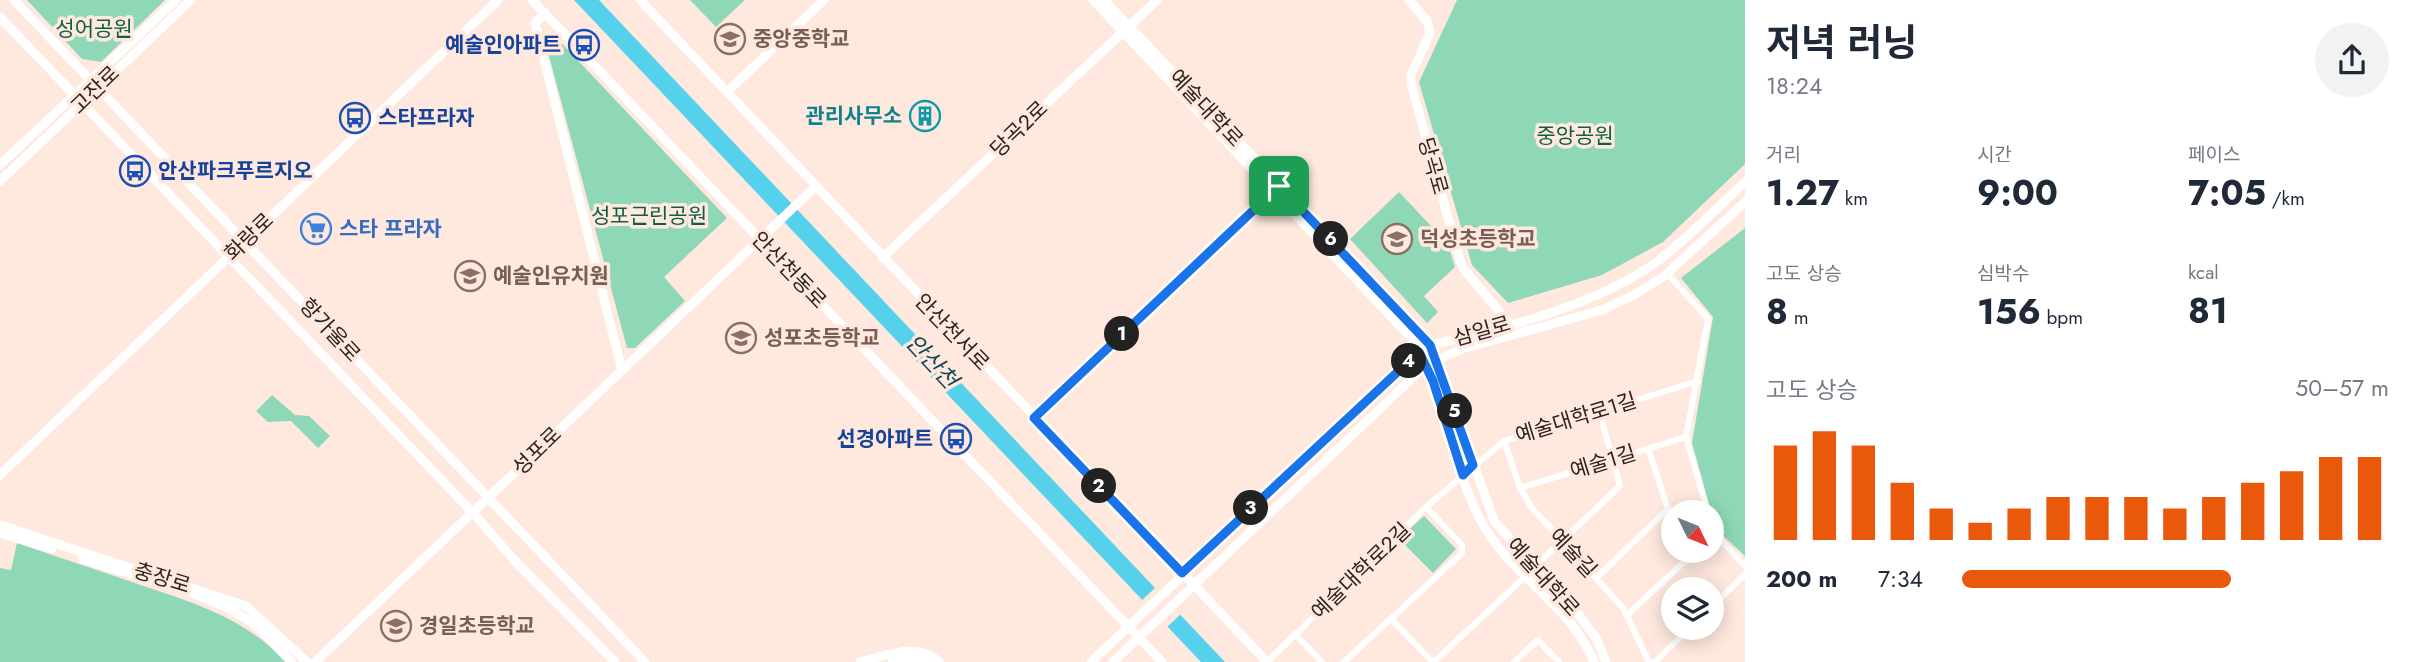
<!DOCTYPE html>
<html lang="ko">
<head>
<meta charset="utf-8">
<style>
	body { margin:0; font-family:Jost,"Noto Sans KR",sans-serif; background:#f2f2f3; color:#1f2937; height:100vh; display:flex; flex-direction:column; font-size:26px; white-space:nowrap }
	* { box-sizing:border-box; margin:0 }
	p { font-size:23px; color:#747a83 }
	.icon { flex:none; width:38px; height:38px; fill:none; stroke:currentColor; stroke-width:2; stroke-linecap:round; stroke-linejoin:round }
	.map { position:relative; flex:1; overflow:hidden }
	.panel { display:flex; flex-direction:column; background:#fff; width:665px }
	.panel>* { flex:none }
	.needle { width:46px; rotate:133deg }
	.tools { position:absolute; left:1661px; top:500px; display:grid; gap:14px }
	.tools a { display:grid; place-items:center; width:63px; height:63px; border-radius:50%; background:#fff; box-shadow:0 4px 18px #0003; font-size:35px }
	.pin { position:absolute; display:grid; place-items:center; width:60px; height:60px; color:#fff; margin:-30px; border-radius:14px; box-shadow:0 4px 10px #0006 }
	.km { position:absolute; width:35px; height:35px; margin:-18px; border-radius:50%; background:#222; color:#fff; font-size:19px; line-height:35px; text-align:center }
	.round { display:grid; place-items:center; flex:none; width:74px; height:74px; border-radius:37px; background:#f2f2f3 }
	.overview { display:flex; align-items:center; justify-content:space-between; height:119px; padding:0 21px }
	h1 { font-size:38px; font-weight:700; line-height:52px }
	.metrics { display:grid; grid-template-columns:repeat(3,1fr); gap:10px; height:119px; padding:7px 21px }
	.metrics div { display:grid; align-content:center }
	.metrics b { font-size:35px; font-weight:700 }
	.metrics small { font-size:19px; font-weight:400 }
	.metrics p { font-size:19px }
	.chart { height:196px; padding:14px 21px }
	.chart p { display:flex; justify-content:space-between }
	.chart svg { width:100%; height:126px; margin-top:7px; stroke:#ea580c; stroke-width:6 }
	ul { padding:0 21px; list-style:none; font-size:23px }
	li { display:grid; grid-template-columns:112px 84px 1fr; align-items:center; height:52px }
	li i { height:18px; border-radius:9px; background:#ea580c }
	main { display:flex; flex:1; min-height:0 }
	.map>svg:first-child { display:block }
	.green { fill:#8ed8b7 }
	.water { fill:#56d1ec }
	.pier { fill:#ffe9df }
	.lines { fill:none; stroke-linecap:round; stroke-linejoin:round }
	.street { stroke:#fff; stroke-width:6 }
	.secondary { stroke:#fff; stroke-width:9 }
	.route-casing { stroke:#fff; stroke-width:14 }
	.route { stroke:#1a73e8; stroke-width:9 }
	.labels { text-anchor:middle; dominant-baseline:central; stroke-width:7; stroke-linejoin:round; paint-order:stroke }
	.park-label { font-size:21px; fill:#0d5f44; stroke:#ffe9df }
	.education-label { font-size:21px; font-weight:bold; fill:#785e54; stroke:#ffe9df; text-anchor:start }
	.transit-label { font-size:21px; font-weight:bold; fill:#164399; stroke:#ffe9df; text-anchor:end }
	.street-label { font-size:21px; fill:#2c2421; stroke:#ffe9df }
	.culture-label { font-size:21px; font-weight:bold; fill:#0d838f; stroke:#ffe9df; text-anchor:end }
	.shop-label { font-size:21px; font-weight:bold; fill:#366cbe; stroke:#ffe9df; text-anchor:start }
	.water-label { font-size:23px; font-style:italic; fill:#124854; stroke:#ffe9df }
</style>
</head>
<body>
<main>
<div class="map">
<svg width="1745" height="662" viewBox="0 0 1745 662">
	<rect width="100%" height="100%" fill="#ffe9df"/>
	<g class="green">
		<path d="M27 0H165L101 62 82 59Z"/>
		<path d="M690 0H745L716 27Z"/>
		<path d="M1457 0H1745V164L1663 242 1602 275 1508 303 1472 265 1419 82Z"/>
		<path d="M551 32 727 218 664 277 685 301 635 348H627L545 41Z"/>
		<path d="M1399 192 1448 244 1455 267 1424 296 1438 312 1427 323 1350 239Z"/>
		<path d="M1745 228V556L1716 529 1692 443 1713 317 1681 278Z"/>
		<path d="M272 395 295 415 309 416 330 436 318 448 291 421 268 422 256 411Z"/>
		<path d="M1424 516 1456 549 1433 573 1399 539Z"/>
		<path d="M17 543C56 556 96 570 135 583 191 602 245 617 285 662H0V568L11 570Z"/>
	</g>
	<path class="water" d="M574 0H599L1225 662H1201Z"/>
	<path class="pier" d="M1157 586 1182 613 1165 629 1140 602Z"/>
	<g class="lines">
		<g class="street">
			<path d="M1667 273 1708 319 1686 437 1708 513"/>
			<path d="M1504 441 1520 488 1532 508 1623 608 1649 662"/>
			<path d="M1520 488 1686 437"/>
			<path d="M1712 524 1715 534 1745 566"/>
			<path d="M1533 568 1620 486 1599 411"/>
			<path d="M1596 578 1668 509 1648 448"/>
			<path d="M1712 607 1745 574"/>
			<path d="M1627 615 1696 551"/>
			<path d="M1391 619 1433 662"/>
			<path d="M1295 634 1322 662"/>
			<path d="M1267 662 1426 507 1504 441 1698 381"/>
			<path d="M1344 662 1462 553V545L1426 507"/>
			<path d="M1434 662 1526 576"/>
			<path d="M1514 662 1538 640 1559 662"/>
			<path d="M1655 662 1690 628"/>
		</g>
		<g class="secondary">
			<path d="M14 0 645 662"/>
			<path d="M532 0 1162 662"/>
			<path d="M640 0 1267 662"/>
			<path d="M1093 0 1414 341C1444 398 1451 464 1481 521 1510 576 1571 604 1594 662"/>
			<path d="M1104 0 1420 332 1437 359 1494 521 1576 611 1596 638 1606 662"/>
			<path d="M1409 0 1427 21 1430 33 1411 75V84L1460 260 1463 268 1510 324"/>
			<path d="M545 13 535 23 622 370"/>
			<path d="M0 17 473 513 515 561 615 662"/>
			<path d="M728 91 824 0"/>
			<path d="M0 165 176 0"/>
			<path d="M0 181 191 0"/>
			<path d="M882 258 1157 0"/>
			<path d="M1034 418 1277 188"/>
			<path d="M0 475 498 0"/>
			<path d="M0 525 246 606 307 662"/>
			<path d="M0 533 52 549"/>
			<path d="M82 559C130 575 197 590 240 615 260 627 276 645 292 662"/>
			<path d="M315 662 815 187"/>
			<path d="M860 662C886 656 917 641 939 662"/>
			<path d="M892 662 909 658 927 662"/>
			<path d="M1091 662 1419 352 1430 345C1501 330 1600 304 1658 261 1689 237 1717 208 1745 182"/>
			<path d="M1113 662 1426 365 1462 349 1602 310 1634 295 1663 277 1745 202"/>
		</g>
	</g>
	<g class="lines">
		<g class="route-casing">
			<path id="route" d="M1279 186 1430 345 1473 465 1463 475 1433 381 1419 352 1182 573 1034 418Z"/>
		</g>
		<use href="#route" class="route"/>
	</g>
	<defs>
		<g id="school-ring" transform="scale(1.575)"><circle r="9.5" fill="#ffe9df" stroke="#8d6e63" stroke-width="1.5"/><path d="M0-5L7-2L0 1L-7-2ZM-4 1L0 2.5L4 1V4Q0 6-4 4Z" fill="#8d6e63"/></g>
		<g id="bus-ring" transform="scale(1.575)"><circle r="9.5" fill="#ffe9df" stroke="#1a4fb4" stroke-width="1.5"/><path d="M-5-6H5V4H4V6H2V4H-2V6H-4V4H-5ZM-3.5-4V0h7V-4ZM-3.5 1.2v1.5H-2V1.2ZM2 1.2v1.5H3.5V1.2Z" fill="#1a4fb4"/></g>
		<g id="building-ring" transform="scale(1.575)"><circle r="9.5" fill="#ffe9df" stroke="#0f9aa8" stroke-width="1.5"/><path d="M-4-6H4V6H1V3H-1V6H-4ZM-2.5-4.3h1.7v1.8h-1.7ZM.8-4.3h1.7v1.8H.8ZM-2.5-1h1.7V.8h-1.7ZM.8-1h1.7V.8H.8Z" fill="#0f9aa8"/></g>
		<g id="supermarket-ring" transform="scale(1.575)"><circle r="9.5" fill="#ffe9df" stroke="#3f7fe0" stroke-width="1.5"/><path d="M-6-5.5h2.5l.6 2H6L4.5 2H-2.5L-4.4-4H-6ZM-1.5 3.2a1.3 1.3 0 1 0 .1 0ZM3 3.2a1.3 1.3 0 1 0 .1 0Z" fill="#3f7fe0"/></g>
	</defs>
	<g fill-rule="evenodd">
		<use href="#school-ring" x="730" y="39"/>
		<use href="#bus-ring" x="584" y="45"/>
		<use href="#building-ring" x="925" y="116"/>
		<use href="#bus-ring" x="355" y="118"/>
		<use href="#bus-ring" x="135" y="171"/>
		<use href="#supermarket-ring" x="316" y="229"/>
		<use href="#school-ring" x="1397" y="239"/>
		<use href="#school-ring" x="470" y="276"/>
		<use href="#school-ring" x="741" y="338"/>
		<use href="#bus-ring" x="956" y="439"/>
		<use href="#school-ring" x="396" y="626"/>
	</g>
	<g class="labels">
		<g class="park-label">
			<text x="94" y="29">성어공원</text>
			<text x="1575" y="136">중앙공원</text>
			<text x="649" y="216">성포근린공원</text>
		</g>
		<g class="education-label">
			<text x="753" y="39">중앙중학교</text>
			<text x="1420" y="239">덕성초등학교</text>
			<text x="493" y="276">예술인유치원</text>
			<text x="764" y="338">성포초등학교</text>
			<text x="419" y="626">경일초등학교</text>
		</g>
		<g class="transit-label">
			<text x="561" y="45">예술인아파트</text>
			<text x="378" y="118" text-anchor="start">스타프라자</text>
			<text x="158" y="171" text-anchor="start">안산파크푸르지오</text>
			<text x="933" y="439">선경아파트</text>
		</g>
		<g class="street-label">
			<text transform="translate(95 90) rotate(-44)">고잔로</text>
			<text transform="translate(1206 108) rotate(47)">예술대학로</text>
			<text transform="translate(1019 129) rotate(-44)">당곡2로</text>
			<text transform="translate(1433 166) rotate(74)">당곡로</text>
			<text transform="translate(249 237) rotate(-44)">화랑로</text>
			<text transform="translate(789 270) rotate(46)">안산천동로</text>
			<text transform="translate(330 330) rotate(47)">항가울로</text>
			<text transform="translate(1482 331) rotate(-16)">삼일로</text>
			<text transform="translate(952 332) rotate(46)">안산천서로</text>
			<text transform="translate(1576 418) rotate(-17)">예술대학로1길</text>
			<text transform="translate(537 451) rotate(-44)">성포로</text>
			<text transform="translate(1603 462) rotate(-17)">예술1길</text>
			<text transform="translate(1573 553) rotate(47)">예술길</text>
			<text transform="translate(1361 571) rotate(-44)">예술대학로2길</text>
			<text transform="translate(1543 577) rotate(48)">예술대학로</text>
			<text transform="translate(162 578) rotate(17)">충장로</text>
		</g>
		<g class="culture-label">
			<text x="902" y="116">관리사무소</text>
		</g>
		<g class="shop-label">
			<text x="339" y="229">스타 프라자</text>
		</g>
		<g class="water-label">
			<text transform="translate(932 361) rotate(47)">안산천</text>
		</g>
	</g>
</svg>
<div class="tools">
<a><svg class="needle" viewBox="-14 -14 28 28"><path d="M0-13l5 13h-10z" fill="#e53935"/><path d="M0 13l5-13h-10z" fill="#747a83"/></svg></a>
<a><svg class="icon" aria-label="layers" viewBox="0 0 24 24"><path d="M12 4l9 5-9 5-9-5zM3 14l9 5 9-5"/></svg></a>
</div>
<div class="pin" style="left:1279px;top:186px;background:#1e9e55"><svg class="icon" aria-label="arrive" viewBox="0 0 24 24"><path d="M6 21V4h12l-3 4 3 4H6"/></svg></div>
<b class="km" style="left:1122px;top:334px">1</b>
<b class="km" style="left:1099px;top:486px">2</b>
<b class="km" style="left:1251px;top:508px">3</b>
<b class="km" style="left:1409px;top:361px">4</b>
<b class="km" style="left:1455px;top:411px">5</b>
<b class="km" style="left:1331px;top:239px">6</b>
</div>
<section class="panel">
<div class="overview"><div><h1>저녁 러닝</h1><p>18:24</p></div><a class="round"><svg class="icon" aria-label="share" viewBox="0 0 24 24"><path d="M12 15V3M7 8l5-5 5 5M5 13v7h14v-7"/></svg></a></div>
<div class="metrics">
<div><p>거리</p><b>1.27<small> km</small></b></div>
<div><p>시간</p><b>9:00</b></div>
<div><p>페이스</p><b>7:05<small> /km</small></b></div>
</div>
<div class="metrics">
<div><p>고도 상승</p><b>8<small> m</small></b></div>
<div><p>심박수</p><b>156<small> bpm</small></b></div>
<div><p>kcal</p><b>81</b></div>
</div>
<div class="chart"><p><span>고도 상승</span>50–57 m</p>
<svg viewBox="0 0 160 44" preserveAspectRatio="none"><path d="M5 44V11M15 44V6M25 44V11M35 44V24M45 44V33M55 44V38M65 44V33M75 44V29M85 44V29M95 44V29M105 44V33M115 44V29M125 44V24M135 44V20M145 44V15M155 44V15"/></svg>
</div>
<ul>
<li><b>200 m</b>7:34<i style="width:63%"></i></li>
</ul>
</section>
</main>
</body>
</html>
